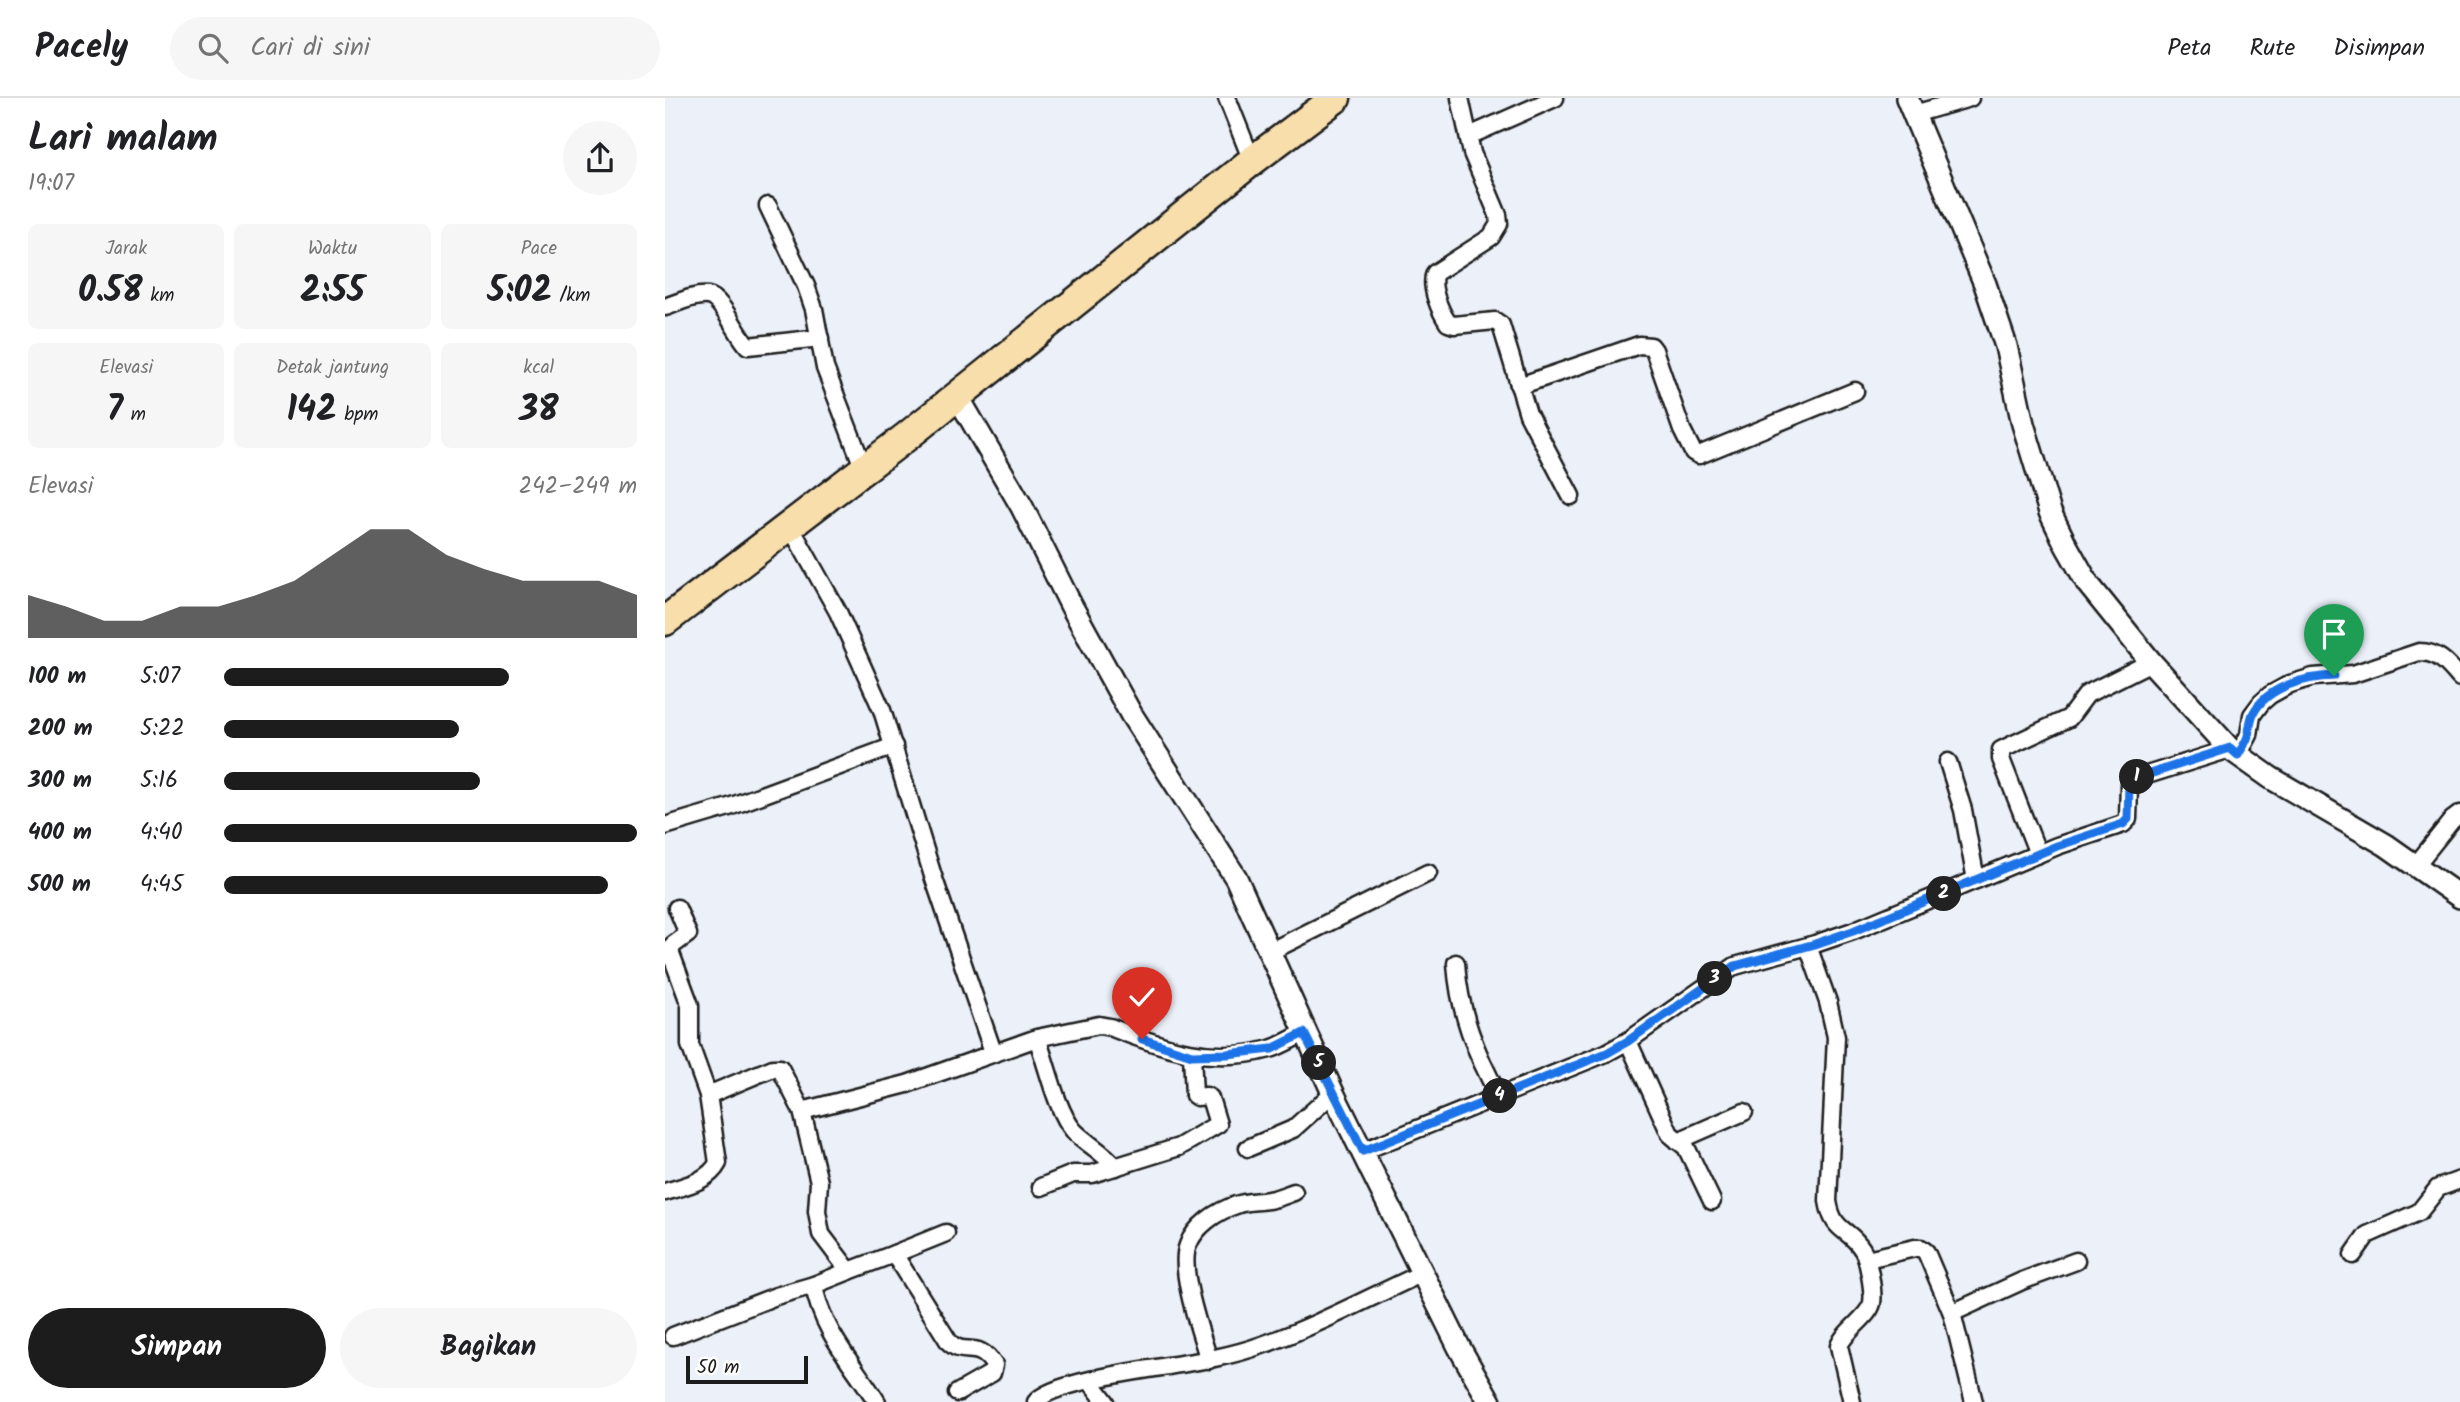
<!DOCTYPE html>
<html lang="id">
<head>
<meta charset="utf-8">
<style>
	body { margin:0; font-family:Kalam,sans-serif; background:#f6f6f6; color:#202124; height:100vh; display:flex; flex-direction:column; font-size:26px; white-space:nowrap }
	* { box-sizing:border-box; margin:0 }
	p { font-size:23px; color:#757577 }
	.icon { flex:none; width:38px; height:38px; fill:none; stroke:currentColor; stroke-width:2; stroke-linecap:round; stroke-linejoin:round }
	.map { position:relative; flex:1; overflow:hidden }
	.details { display:flex; flex-direction:column; background:#fff; width:665px }
	.details>* { flex:none }
	.scale { position:absolute; left:21px; bottom:18px; width:122px; box-sizing:border-box; padding-left:7px; border:4px solid #1c1c1c; border-top:0; font-size:19px; line-height:24px; white-space:nowrap; color:#1c1c1c; -webkit-text-stroke:5px #fff; paint-order:stroke }
	.pin { position:absolute; display:grid; place-items:center; width:60px; height:60px; color:#fff; margin:-72px -30px; border-radius:50% 50% 50% 0; rotate:-45deg; box-shadow:0 0 7px #0007 }
	.pin .icon { rotate:45deg }
	.km { position:absolute; width:35px; height:35px; margin:-18px; border-radius:50%; background:#222; color:#fff; font-size:19px; line-height:35px; text-align:center }
	.round { display:grid; place-items:center; flex:none; width:74px; height:74px; border-radius:37px; background:#f6f6f6 }
	.overview { display:flex; align-items:center; justify-content:space-between; height:119px; padding:0 28px }
	h1 { font-size:38px; font-weight:600; line-height:52px }
	.metrics { display:grid; grid-template-columns:repeat(3,1fr); gap:10px; height:119px; padding:7px 28px }
	.metrics div { display:grid; align-content:center; border-radius:10px; background:#f6f6f6; text-align:center }
	.metrics b { font-size:35px; font-weight:600 }
	.metrics small { font-size:19px; font-weight:400 }
	.metrics p { font-size:19px }
	.chart { height:196px; padding:14px 28px }
	.chart p { display:flex; justify-content:space-between }
	.chart svg { width:100%; height:126px; margin-top:7px; fill:#1c1c1c; opacity:.7 }
	.button { display:flex; gap:14px; margin-top:auto; padding:14px 28px }
	.button a { flex:1; height:80px; border-radius:42px; background:#1c1c1c; color:#fff; font-size:28px; font-weight:600; line-height:80px; text-align:center }
	.button a+a { background:#f6f6f6; color:#202124 }
	ul { padding:0 28px; list-style:none; font-size:23px }
	li { display:grid; grid-template-columns:112px 84px 1fr; align-items:center; height:52px }
	li i { height:18px; border-radius:9px; background:#1c1c1c }
	header { display:flex; align-items:center; gap:42px; box-sizing:border-box; height:98px; padding:0 35px; background:#fff; border-bottom:2px solid #e0e0e0 }
	header strong { font-size:33px }
	nav { display:flex; gap:38px; margin-inline-start:auto; font-size:24px }
	.search { width:490px; height:63px; background:#f6f6f6; display:flex; align-items:center; gap:18px; box-sizing:border-box; padding:0 24px; border-radius:38px; color:#757577; font-size:26px }
	main { display:flex; flex:1; min-height:0 }
	.map>svg:first-child { display:block }
	.lines { fill:none; stroke-linecap:round; stroke-linejoin:round }
	.street-casing { stroke:#1c1c1c; stroke-width:21 }
	.secondary-casing { stroke:#1c1c1c; stroke-width:26 }
	.highway-casing { stroke:#1c1c1c; stroke-width:33 }
	.street { stroke:#fff; stroke-width:16 }
	.secondary { stroke:#fff; stroke-width:21 }
	.highway { stroke:#f8deab; stroke-width:28 }
	.route-casing { stroke:#fff; stroke-width:14 }
	.route { stroke:#1a73e8; stroke-width:9 }
</style>
</head>
<body>
<header>
<strong>Pacely</strong>
<div class="search"><svg class="icon" aria-label="search" viewBox="0 0 24 24"><circle cx="10" cy="10" r="6"/><path d="M15 15l6 6"/></svg>Cari di sini</div>
<nav><a>Peta</a><a>Rute</a><a>Disimpan</a></nav>
</header>
<main>
<section class="details">
<div class="overview"><div><h1>Lari malam</h1><p>19:07</p></div><a class="round"><svg class="icon" aria-label="share" viewBox="0 0 24 24"><path d="M12 15V3M7 8l5-5 5 5M5 13v7h14v-7"/></svg></a></div>
<div class="metrics">
<div><p>Jarak</p><b>0.58<small> km</small></b></div>
<div><p>Waktu</p><b>2:55</b></div>
<div><p>Pace</p><b>5:02<small> /km</small></b></div>
</div>
<div class="metrics">
<div><p>Elevasi</p><b>7<small> m</small></b></div>
<div><p>Detak jantung</p><b>142<small> bpm</small></b></div>
<div><p>kcal</p><b>38</b></div>
</div>
<div class="chart"><p><span>Elevasi</span>242–249 m</p>
<svg viewBox="0 0 160 44" preserveAspectRatio="none"><path d="M0 44V29L10 33L20 38L30 38L40 33L50 33L60 29L70 24L80 15L90 6L100 6L110 15L120 20L130 24L140 24L150 24L160 29V44z"/></svg>
</div>
<ul>
<li><b>100 m</b>5:07<i style="width:69%"></i></li>
<li><b>200 m</b>5:22<i style="width:57%"></i></li>
<li><b>300 m</b>5:16<i style="width:62%"></i></li>
<li><b>400 m</b>4:40<i style="width:100%"></i></li>
<li><b>500 m</b>4:45<i style="width:93%"></i></li>
</ul>
<div class="button"><a>Simpan</a><a>Bagikan</a></div>
</section>
<div class="map">
<svg width="1795" height="1304" viewBox="0 0 1795 1304">
	<rect width="100%" height="100%" fill="#ebf0f9"/>
	<filter id="ink" filterUnits="userSpaceOnUse"><feTurbulence type="fractalNoise" baseFrequency=".0143" numOctaves="2"/><feDisplacementMap in="SourceGraphic" scale="14" xChannelSelector="R" yChannelSelector="G"/><feConvolveMatrix kernelMatrix="1 2 1 2 8 2 1 2 1" color-interpolation-filters="sRGB"/></filter>
	<g filter="url(#ink)">
		<g class="lines">
			<g class="street-casing">
				<g id="street">
					<path d="M562 0 587 63"/>
					<path d="M795 0 807 55 833 117 834 126 826 139 770 175C764 188 775 213 783 225L789 227 830 223 836 227 863 316 906 398"/>
					<path d="M1249 16 1305 0"/>
					<path d="M804 38 890 0"/>
					<path d="M103 108 141 188 149 211 160 270 199 371"/>
					<path d="M0 209C12 205 30 196 43 198 57 200 72 237 83 248L155 240"/>
					<path d="M854 288 974 247 986 248 989 252 1017 332 1028 354 1034 357 1190 293"/>
					<path d="M125 428 173 514 217 612 268 778 328 954"/>
					<path d="M1573 657 1584 637 1587 617 1596 605 1605 597 1625 586 1648 579 1688 576 1754 554C1774 554 1783 566 1795 580"/>
					<path d="M1283 664 1298 712 1311 782"/>
					<path d="M0 728 64 709 229 648"/>
					<path d="M1373 756 1336 661V652L1404 620 1422 596 1486 564"/>
					<path d="M1751 767 1787 722 1795 716"/>
					<path d="M12 810 23 836 8 847 5 853 25 907V947L43 997"/>
					<path d="M1143 848 1163 904 1171 939 1163 1103C1168 1135 1183 1129 1197 1151 1203 1159 1209 1194 1207 1205 1204 1219 1180 1232 1174 1248L1187 1304"/>
					<path d="M604 854 763 775"/>
					<path d="M791 865C794 914 811 956 834 998"/>
					<path d="M372 940C382 966 391 1012 409 1033 422 1046 437 1053 451 1069"/>
					<path d="M963 943 1005 1036 1021 1049 1047 1103"/>
					<path d="M137 1013 242 986 372 940 434 927 445 929C498 950 547 967 605 951 616 948 628 940 639 935"/>
					<path d="M1013 1043 1079 1014"/>
					<path d="M583 1050 628 1031 668 995"/>
					<path d="M698 1053 941 955 963 943 1070 868 1150 846 1188 833 1392 748 1458 726 1463 721 1464 686 1466 682 1565 651"/>
					<path d="M376 1089 408 1076H427L514 1049 553 1026 545 1000 541 998 532 999 529 997 527 957"/>
					<path d="M0 1094C19 1088 43 1084 53 1065L43 997 108 970H115L137 1013 154 1084 152 1113 156 1136 184 1173 149 1187C156 1232 189 1267 212 1304"/>
					<path d="M229 1156 281 1135"/>
					<path d="M1688 1157 1702 1137 1754 1114 1773 1090 1795 1082"/>
					<path d="M1202 1161 1250 1150H1256L1261 1154 1287 1215 1309 1304"/>
					<path d="M184 1173 229 1156 284 1244C300 1260 312 1241 329 1267L327 1275 292 1295"/>
					<path d="M1287 1215 1357 1183 1411 1163"/>
					<path d="M8 1238 111 1198 149 1187"/>
					<path d="M544 1262C536 1236 513 1171 523 1147 530 1128 552 1113 571 1107 581 1103 592 1104 603 1102 612 1101 620 1097 629 1094"/>
					<path d="M425 1283 441 1304"/>
					<path d="M371 1304C384 1285 477 1272 503 1268 535 1263 567 1258 597 1247 652 1228 705 1199 758 1175"/>
				</g>
			</g>
			<g class="secondary-casing">
				<g id="secondary">
					<path d="M1242 0 1320 186 1341 248 1358 326 1385 414 1401 447 1423 486 1486 564 1565 651 1606 680 1721 747 1795 799"/>
					<path d="M293 299 357 409 407 509 466 616 571 780 668 995 794 1249 825 1304"/>
				</g>
			</g>
			<g class="highway-casing">
				<path id="highway" d="M0 523 241 339 587 63 671 0"/>
			</g>
			<use href="#street" class="street"/>
			<use href="#secondary" class="secondary"/>
			<use href="#highway" class="highway"/>
		</g>
	</g>
	<g class="lines" filter="url(#ink)">
		<g class="route-casing">
			<path id="route" d="M477 941 527 957 562 956 607 951 639 935 698 1053 942 955 963 943 1070 868 1150 846 1188 833 1392 748 1458 726 1463 721 1464 686 1466 682 1565 650 1573 657C1576 651 1581 645 1583 638 1585 631 1585 623 1588 616 1602 588 1641 579 1669 578"/>
		</g>
		<use href="#route" class="route"/>
	</g>
</svg>
<div class="scale">50 m</div>
<div class="pin" style="left:1669px;top:578px;background:#1e9e55"><svg class="icon" aria-label="arrive" viewBox="0 0 24 24"><path d="M6 21V4h12l-3 4 3 4H6"/></svg></div>
<div class="pin" style="left:477px;top:941px;background:#d93025"><svg class="icon" aria-label="check" viewBox="0 0 24 24"><path d="M5 12l5 5 9-10"/></svg></div>
<b class="km" style="left:1472px;top:679px">1</b>
<b class="km" style="left:1279px;top:796px">2</b>
<b class="km" style="left:1050px;top:881px">3</b>
<b class="km" style="left:835px;top:998px">4</b>
<b class="km" style="left:654px;top:965px">5</b>
</div>
</main>
</body>
</html>
